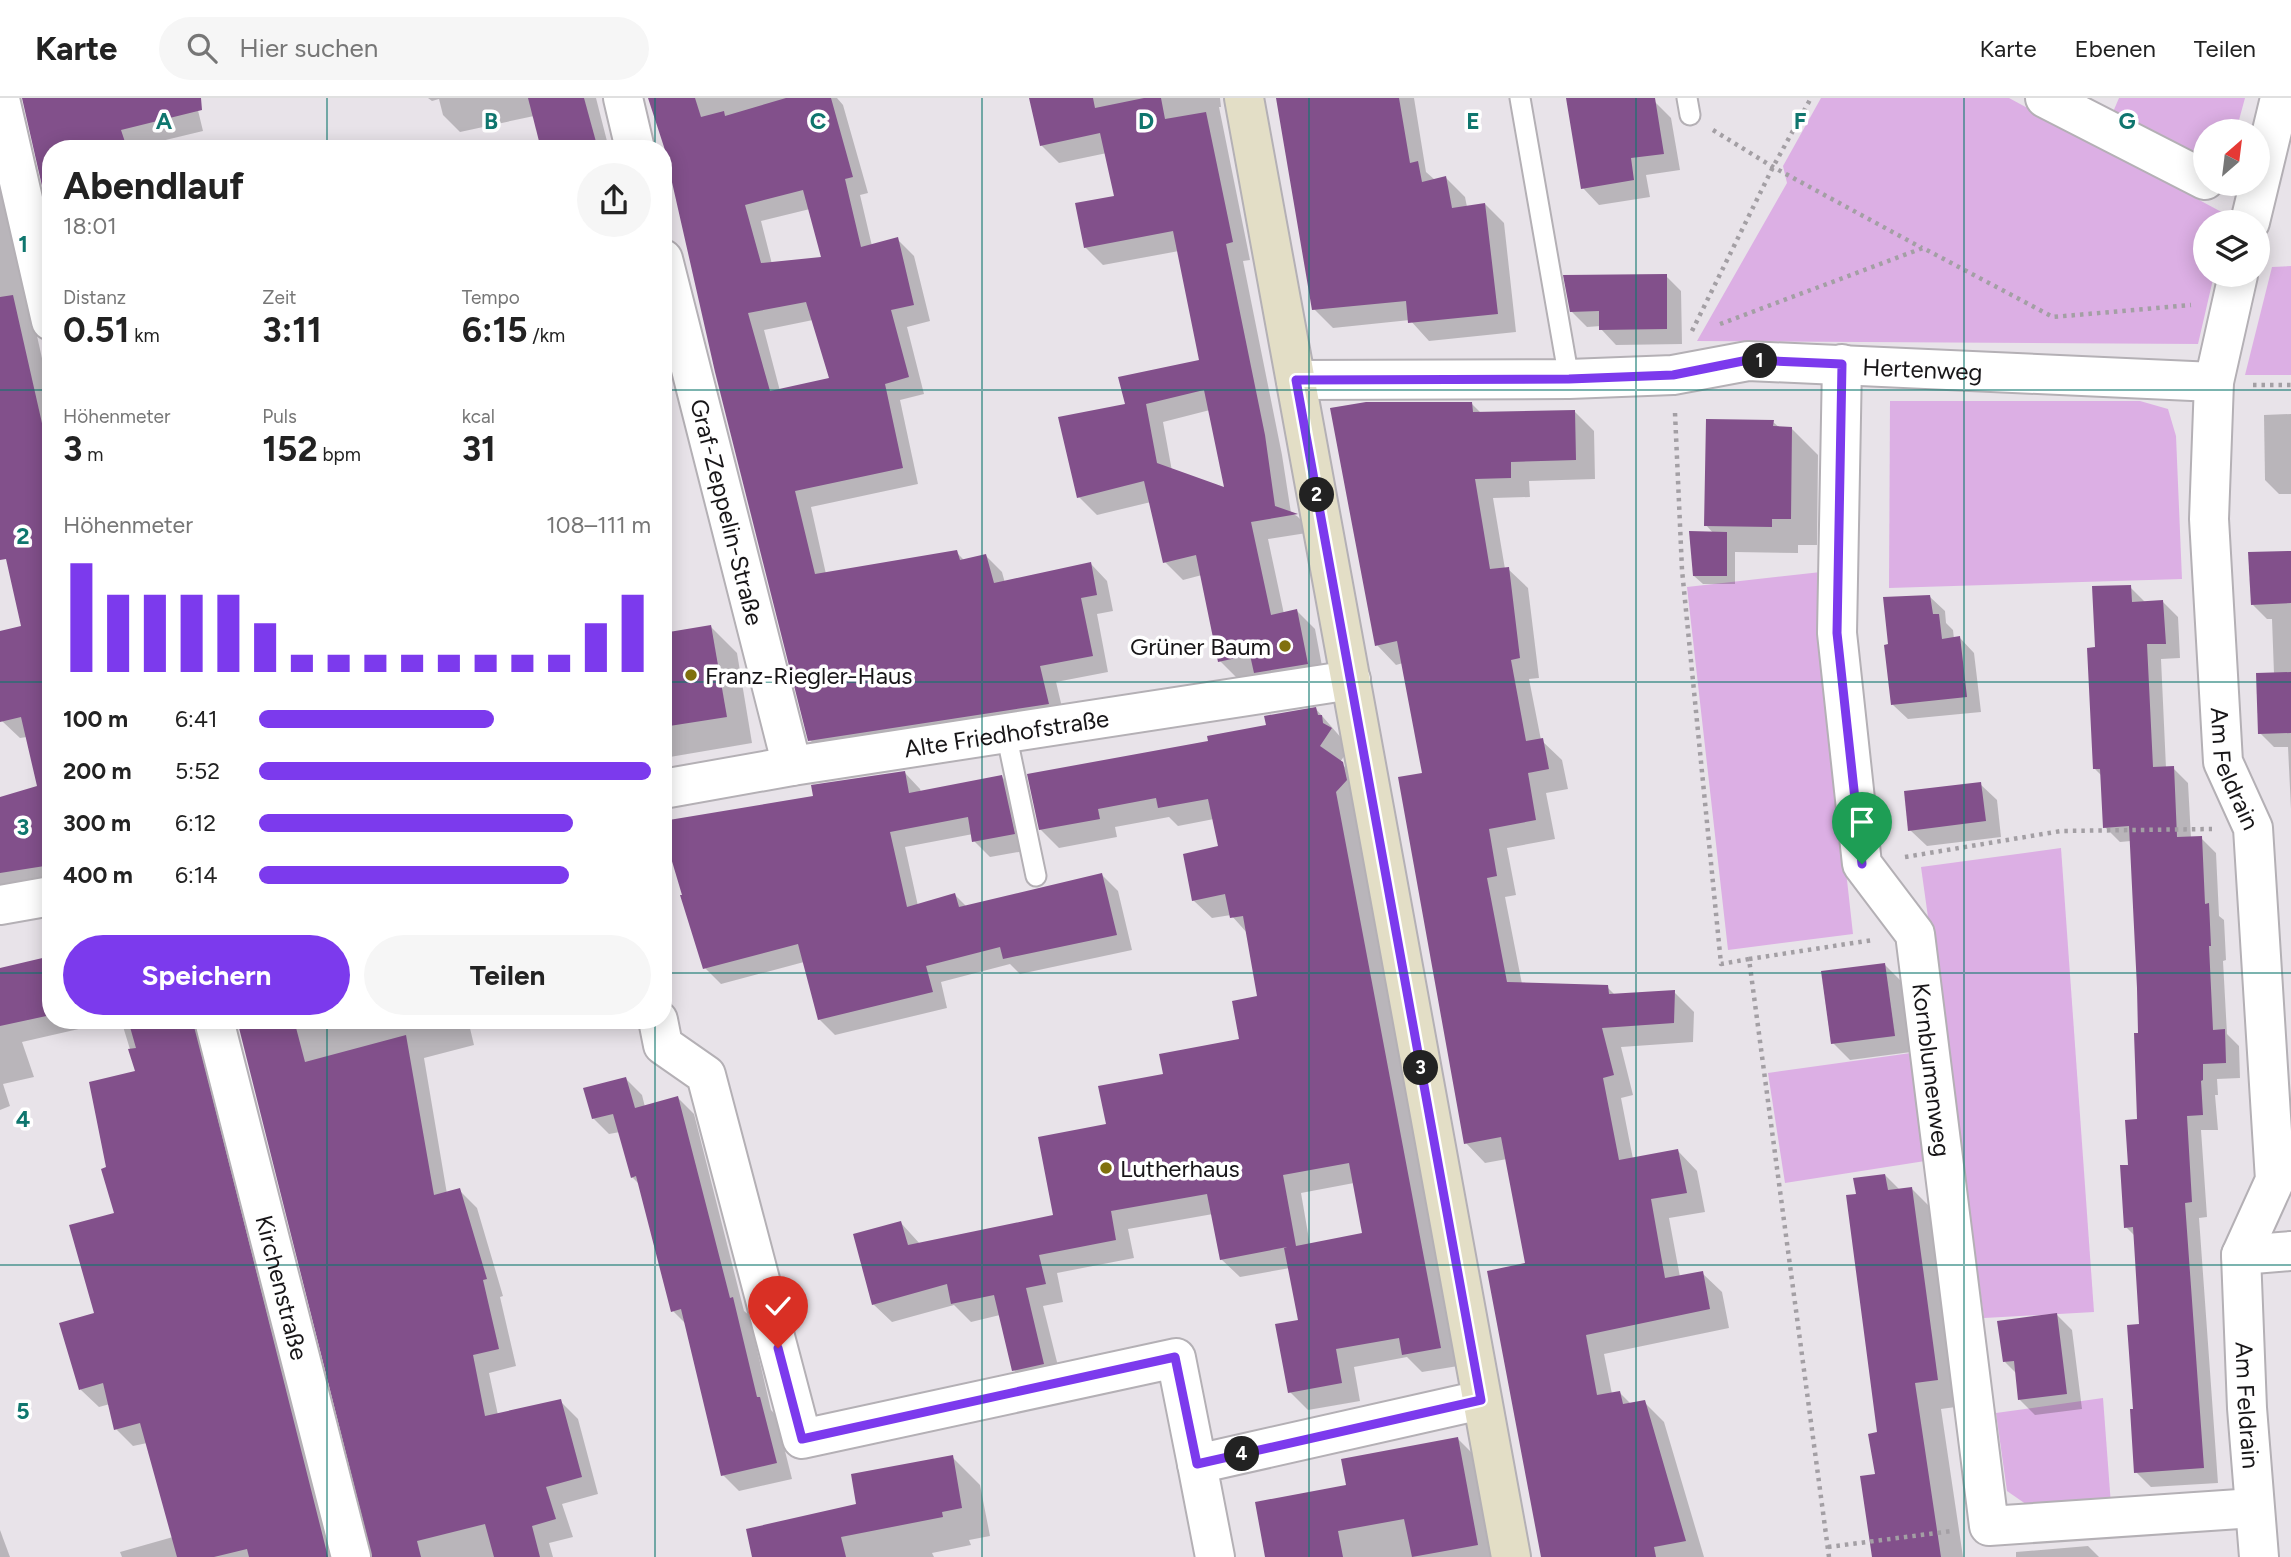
<!DOCTYPE html>
<html lang="de">
<head>
<meta charset="utf-8">
<style>
	body { margin:0; font-family:Figtree,sans-serif; background:#f6f6f6; color:#222; height:100vh; display:flex; flex-direction:column; font-size:26px; white-space:nowrap }
	* { box-sizing:border-box; margin:0 }
	p { font-size:23px; color:#767676 }
	.icon { flex:none; width:38px; height:38px; fill:none; stroke:currentColor; stroke-width:2; stroke-linecap:round; stroke-linejoin:round }
	.map { position:relative; flex:1; overflow:hidden }
	.drawer { position:absolute; left:42px; top:42px; width:630px; height:889px; display:flex; flex-direction:column; background:#fff; border-radius:28px; box-shadow:0 4px 18px #0003 }
	.drawer>* { flex:none }
	.needle { width:46px; rotate:28deg }
	.buttons { position:absolute; left:2193px; top:21px; display:grid; gap:14px }
	.buttons a { display:grid; place-items:center; width:77px; height:77px; border-radius:50%; background:#fff; box-shadow:0 4px 18px #0003; font-size:35px }
	.pin { position:absolute; display:grid; place-items:center; width:60px; height:60px; color:#fff; margin:-72px -30px; border-radius:50% 50% 50% 0; rotate:-45deg; box-shadow:0 0 7px #0007 }
	.pin .icon { rotate:45deg }
	.km { position:absolute; width:35px; height:35px; margin:-18px; border-radius:50%; background:#222; color:#fff; font-size:19px; line-height:35px; text-align:center }
	.round { display:grid; place-items:center; flex:none; width:74px; height:74px; border-radius:37px; background:#f6f6f6 }
	.head { display:flex; align-items:center; justify-content:space-between; height:119px; padding:0 21px }
	h1 { font-size:38px; font-weight:700; line-height:52px }
	.figures { display:grid; grid-template-columns:repeat(3,1fr); gap:10px; height:119px; padding:7px 21px }
	.figures div { display:grid; align-content:center }
	.figures b { font-size:35px; font-weight:700 }
	.figures small { font-size:19px; font-weight:400 }
	.figures p { font-size:19px }
	.chart { height:196px; padding:14px 21px }
	.chart p { display:flex; justify-content:space-between }
	.chart svg { width:100%; height:126px; margin-top:7px; stroke:#7c3aed; stroke-width:6 }
	.button { display:flex; gap:14px; margin-top:auto; padding:14px 21px }
	.button a { flex:1; height:80px; border-radius:42px; background:#7c3aed; color:#fff; font-size:28px; font-weight:700; line-height:80px; text-align:center }
	.button a+a { background:#f6f6f6; color:#222 }
	ul { padding:0 21px; list-style:none; font-size:23px }
	li { display:grid; grid-template-columns:112px 84px 1fr; align-items:center; height:52px }
	li i { height:18px; border-radius:9px; background:#7c3aed }
	header { display:flex; align-items:center; gap:42px; box-sizing:border-box; height:98px; padding:0 35px; background:#fff; border-bottom:2px solid #e0e0e0 }
	header strong { font-size:33px }
	nav { display:flex; gap:38px; margin-inline-start:auto; font-size:24px }
	.search { width:490px; height:63px; background:#f6f6f6; display:flex; align-items:center; gap:18px; box-sizing:border-box; padding:0 24px; border-radius:38px; color:#767676; font-size:26px }
	.map>svg:first-child { display:block }
	.green { fill:#dcafe4 }
	.shadow { fill:#0003; fill-rule:evenodd }
	.building { fill:#82508b; fill-rule:evenodd }
	.lines { fill:none; stroke-linecap:round; stroke-linejoin:round }
	.lane-casing { stroke:#b4b0b5; stroke-width:23 }
	.street-casing { stroke:#b4b0b5; stroke-width:42 }
	.secondary-casing { stroke:#b4b0b5; stroke-width:42 }
	.path { stroke:#a39fa4; stroke-width:4.5; stroke-dasharray:3.5 5; stroke-linecap:butt }
	.lane { stroke:#fff; stroke-width:19 }
	.street { stroke:#fff; stroke-width:38 }
	.secondary { stroke:#e3dec6; stroke-width:38 }
	.route-casing { stroke:#fff; stroke-width:14 }
	.route { stroke:#7c3aed; stroke-width:9 }
	.grid { fill:none; stroke:#0f766e; stroke-width:2; stroke-opacity:0.55 }
	.poi-dot { fill:#80700e; stroke:#fff; stroke-width:2.5 }
	.labels { text-anchor:middle; dominant-baseline:central; stroke-width:7; stroke-linejoin:round; paint-order:stroke }
	.street-label { font-size:24px; fill:#181618; stroke:#fff }
	.poi-label { font-size:24px; fill:#181618; stroke:#fff; text-anchor:start }
	.grid-label { font-size:23px; text-anchor:middle; font-weight:bold; fill:#0f766e; stroke:#fff; stroke-width:7; stroke-linejoin:round; paint-order:stroke }
</style>
</head>
<body>
<header>
<strong>Karte</strong>
<div class="search"><svg class="icon" aria-label="search" viewBox="0 0 24 24"><circle cx="10" cy="10" r="6"/><path d="M15 15l6 6"/></svg>Hier suchen</div>
<nav><a>Karte</a><a>Ebenen</a><a>Teilen</a></nav>
</header>
<div class="map">
<svg width="2291" height="1459" viewBox="0 0 2291 1459">
	<rect width="100%" height="100%" fill="#e8e3e9"/>
	<g class="green">
		<path d="M1821 0H2009L2229 118 2227 124H2205V177H2214L2198 246 1697 243 1787 85 1783 68Z"/>
		<path d="M2119 0H2245L2236 33H2205V73L2110 21Z"/>
		<path d="M2291 168V277H2245L2272 169Z"/>
		<path d="M1890 303H2140L2168 311 2176 338 2182 481 1889 490Z"/>
		<path d="M1821 474 1820 539 1853 836 1728 852 1687 489Z"/>
		<path d="M2061 750 2094 1214 1984 1220 1921 769Z"/>
		<path d="M1911 955 1925 1063 1785 1085 1768 975Z"/>
		<path d="M2103 1300 2111 1407 2033 1411 2007 1393 1996 1315Z"/>
	</g>
	<g class="shadow">
		<path d="M24 0H195L203 33 149 46 150 51H51V116Z"/>
		<path d="M428 0H596L609 51H543L534 18 460 34 443 17 439 1 432 3Z"/>
		<path d="M650 0H837L843 7 868 95 860 97 872 148 897 141 914 158 930 223 907 229 924 296 900 302 918 386 811 409 826 476 956 454 965 463 985 457 1002 474 1005 485 1091 466 1107 483 1113 513 1097 516 1108 574 1056 584 1065 622 826 659 810 642 665 48ZM810 111 823 160 772 166 761 123ZM813 222 831 281 780 293 764 232Z"/>
		<path d="M1031 0H1220L1221 9H1219L1250 162 1243 163 1282 357 1291 415 1297 418 1313 434 1268 441 1284 516 1297 513 1315 531 1325 584 1274 592 1259 577 1238 581 1220 563 1202 477 1183 482 1165 464 1151 404 1097 417 1079 399 1127 307 1201 263 1179 153 1103 167 1085 149 1116 99 1107 55 1059 65 1041 47ZM1210 312 1226 392 1172 373 1163 324Z"/>
		<path d="M1277 0H1414L1426 74 1435 82 1446 80 1465 99 1467 109 1485 106 1504 125 1516 234 1429 243 1410 222 1333 230 1314 211Z"/>
		<path d="M1568 0H1624L1654 3 1671 20 1680 72 1646 77 1650 99 1599 107 1583 90Z"/>
		<path d="M0 44 18 152 51 301V787L0 795V708L39 690 27 639 20 640 2 623 0 612V535L23 529 0 430Z"/>
		<path d="M1666 178 1681 193 1682 246 1616 247 1601 231V228L1587 229 1571 213Z"/>
		<path d="M1472 306 1481 315 1575 314 1594 333 1595 381 1529 383 1530 399 1493 400 1505 471H1508L1528 490 1539 580 1529 581 1541 642 1562 662 1568 691 1546 695 1555 741 1507 750 1516 797 1505 799 1522 886 1607 889 1615 897 1674 894 1694 914 1693 944 1621 949 1633 997 1621 1000 1633 1061 1678 1053 1697 1073 1705 1114 1669 1120 1680 1179 1702 1175 1722 1194 1729 1230 1604 1256 1612 1296 1620 1295 1631 1306 1644 1304 1664 1324 1704 1459H1543L1527 1167 1507 1061 1485 1065 1466 1045 1424 676 1403 565 1396 567 1377 547Z"/>
		<path d="M2291 316V396H2279L2265 382 2264 317Z"/>
		<path d="M1773 324 1780 330 1792 331 1818 357 1817 447H1798V455L1735 454V486H1703L1694 478 1714 436 1706 427Z"/>
		<path d="M2291 454V711L2288 649H2274L2260 635 2274 576 2272 521H2267L2253 507Z"/>
		<path d="M2130 489 2145 504H2163L2178 519 2180 560 2161 561 2166 670H2173L2188 685 2191 740H2201L2216 755 2219 818 2224 822 2226 862 2223 863 2227 936 2239 948 2240 980 2217 981 2218 997H2215L2218 1032H2201L2207 1119 2199 1120 2218 1385 2151 1389 2136 1374 2135 1313 2141 1228 2136 1139 2126 1129 2129 1069 2139 1023 2140 937 2131 743 2120 744 2105 729 2102 678 2095 671 2097 551Z"/>
		<path d="M1930 499 1945 513 1946 525 1953 532 1954 541 1960 540 1974 555 1981 614 1908 621 1893 607Z"/>
		<path d="M711 529 737 555 752 645 664 660 663 536Z"/>
		<path d="M1316 611 1350 650 1340 664 1361 685 1364 701 1354 713 1458 1268 1422 1274 1407 1259 1354 1269 1360 1303 1308 1312 1290 1294 1300 1223 1290 1170 1240 1179 1221 1161 1213 1116 1128 1131 1134 1160 1057 1175 1063 1204 1043 1208 1062 1284 1032 1291 1014 1272 1000 1217 971 1224 954 1207 892 1224 873 1206 901 1125 920 1146 1055 1118 1108 1027 1241 942 1259 900 1248 836 1231 817 1212 820 1193 802 1220 750 1214 721 1178 728 1169 719 1115 729 1117 739 1059 750 1040 731 1211 644 1268 629ZM1354 1085 1364 1137 1310 1147 1301 1095Z"/>
		<path d="M905 675 920 691 921 694 1002 679 1018 695 1030 752 990 759 974 743 973 736 905 749 918 808 955 797 967 809 1102 777 1118 793 1132 852 1020 876 1010 866 941 884 947 910 835 937 819 921 804 864 721 886 705 870 816 699Z"/>
		<path d="M1980 686 1997 702 2001 739 1927 748 1910 732Z"/>
		<path d="M51 860V922H118L22 944 34 979 3 986 10 1008 0 1012V902Z"/>
		<path d="M1884 866 1901 883 1911 954 1850 962 1833 945Z"/>
		<path d="M121 922H208L341 1459H122L120 1454 173 1439 147 1345 133 1348 116 1331 110 1306 99 1309 81 1292 62 1227 96 1216 116 1116 108 1070 137 974Z"/>
		<path d="M238 922H468L474 947 424 960 447 1096 459 1092 477 1110 503 1198 500 1199 516 1268 489 1275 498 1317 560 1303 578 1321 598 1396 562 1406 573 1439 549 1445 553 1459H374Z"/>
		<path d="M626 981 642 997 645 1009 678 1000 694 1016 744 1213 749 1217 771 1312 776 1317 792 1381 739 1393 723 1377 686 1226 673 1213 640 1087 632 1079 620 1034 609 1036 593 1020Z"/>
		<path d="M1885 1077 1900 1092 1912 1091 1938 1117 1963 1308 1941 1311 1963 1459H1874L1879 1336 1858 1098Z"/>
		<path d="M2057 1217 2072 1232 2082 1311 2035 1317 2020 1302 2017 1276 2005 1264Z"/>
		<path d="M1457 1340 1474 1357 1492 1459H1267L1348 1389Z"/>
		<path d="M952 1359 980 1387 990 1438 969 1442 971 1447 932 1455 934 1459H754Z"/>
		<path d="M0 1432 10 1459H0Z"/>
		<path d="M2088 1448 2099 1459H2016V1454Z"/>
	</g>
	<g class="building">
		<path d="M22 0H201L202 12 121 32 125 44 104 51H51V100L45 101Z"/>
		<path d="M528 0H584L598 51H541Z"/>
		<path d="M648 0H695L701 19 724 13 725 18 786 0H831L853 79 845 81 861 149 898 139 914 207 891 212 909 279 885 286 903 370 795 393 815 476 957 452 960 462 986 456 994 485 1091 464 1097 497 1081 500 1093 558 1040 568 1049 606 808 643 715 274 664 49ZM803 92 821 159 761 165 745 107ZM806 204 829 280 770 293 748 215Z"/>
		<path d="M1029 0H1093L1095 10 1144 0H1161L1165 21 1206 14 1233 144 1226 146 1265 337 1275 408 1298 416 1251 424 1271 517 1297 511 1308 566 1254 575 1250 557 1218 564 1196 457 1163 465 1144 383 1077 400 1058 319 1125 306 1118 279 1199 262 1173 133 1084 150 1075 105 1114 98 1100 35 1040 48ZM1204 292 1224 389 1157 365 1146 306Z"/>
		<path d="M1276 0H1399L1410 65 1418 63 1422 84 1446 78 1452 110 1485 105 1498 216 1408 225 1406 203 1312 212Z"/>
		<path d="M1566 0H1655L1664 56 1631 60 1634 82 1581 91Z"/>
		<path d="M1667 176V231L1599 232V213L1570 214 1563 177Z"/>
		<path d="M13 197 51 365V767L0 775V699L37 688 21 619 0 624V533L21 528 6 461 0 462V199Z"/>
		<path d="M1366 304H1472L1473 314 1575 312 1576 362 1511 364V380L1475 381 1490 471 1509 469 1520 560 1511 562 1526 643 1543 640 1549 671 1528 675 1536 722 1489 731 1497 778 1487 780 1507 884 1608 887 1609 896 1675 892 1674 925 1602 930 1614 977 1603 980 1619 1062 1678 1051 1687 1095 1651 1101 1665 1180 1703 1173 1710 1211 1586 1237 1597 1297 1620 1293 1623 1306 1645 1302 1686 1443 1654 1449 1656 1459H1541L1487 1173 1525 1165 1501 1039 1464 1046 1398 679 1422 675 1397 543 1375 548 1330 310Z"/>
		<path d="M1706 321 1774 322 1773 328 1792 329 1791 421H1772V429L1704 428Z"/>
		<path d="M1689 433 1727 434V478H1693Z"/>
		<path d="M2291 453V505L2251 507 2248 454Z"/>
		<path d="M2131 487 2132 504 2163 502 2166 546H2147L2153 669 2174 668 2177 739 2202 738 2205 806 2209 805 2211 848H2209L2213 932 2225 931 2226 965 2203 966V982L2201 983 2203 1017 2187 1018 2192 1104 2185 1105 2204 1370 2134 1375 2130 1311H2133L2127 1227 2139 1226 2133 1129 2124 1130 2120 1067H2128L2125 1022 2137 1021 2134 935H2138L2137 890 2129 728 2103 730 2100 671H2093L2087 550 2095 549 2092 488Z"/>
		<path d="M1930 497 1933 516H1939L1942 541 1960 538 1967 599 1891 607 1884 547 1888 546 1883 499Z"/>
		<path d="M711 527 727 619 663 629V535Z"/>
		<path d="M2291 574V635L2258 636 2256 575Z"/>
		<path d="M1316 609 1318 617H1322L1323 625 1332 630 1320 648 1343 664 1347 682 1336 694 1441 1250 1402 1257 1399 1240 1336 1251 1342 1285 1288 1295 1275 1226 1298 1222 1284 1150 1287 1149 1220 1162 1207 1096 1111 1113 1116 1142 1039 1157 1046 1186 1026 1190 1044 1266 1012 1273 994 1197 951 1206 947 1186 872 1207 853 1136 901 1123 908 1147 1053 1117 1038 1039 1106 1026 1098 988 1163 976 1159 956 1239 941 1232 903 1257 898 1243 818 1230 820 1225 796 1192 803 1183 756 1218 748 1208 701 1158 710 1156 700 1098 711 1100 721 1039 732 1027 676 1208 643 1207 638 1266 627 1264 618ZM1349 1065 1362 1135 1296 1148 1283 1077Z"/>
		<path d="M905 673 909 695 1002 677 1015 736 972 744 968 719 890 734 907 809 955 795 959 809 1102 775 1117 837 1003 861 1000 849 926 868 933 894 818 922 798 846 703 871 680 797H682L663 733V723L813 698 811 687Z"/>
		<path d="M1981 684 1986 723 1908 733 1904 693Z"/>
		<path d="M51 858V917L0 928V870Z"/>
		<path d="M1885 865 1895 938 1831 946 1821 873Z"/>
		<path d="M128 922H193L328 1459H249L247 1451 214 1459H177L140 1325 114 1332 103 1285 79 1292 59 1225 94 1215 69 1127 114 1115 101 1071 106 1069 89 984 135 973 128 951 136 950Z"/>
		<path d="M237 922H294L305 964 406 937 434 1097 460 1090 487 1181 483 1182 499 1251 473 1257 485 1318 561 1301 582 1379 546 1389 556 1421 532 1428 540 1459H494L485 1426 417 1443 421 1459H372Z"/>
		<path d="M626 979 635 1010 678 998 730 1200 733 1199 757 1299H760L777 1365 721 1378 681 1211 671 1214 636 1078 631 1080 613 1016 592 1021 583 990Z"/>
		<path d="M1885 1076 1888 1092 1912 1089 1938 1282 1915 1285 1941 1459H1872L1860 1378 1875 1376 1868 1336 1877 1334 1846 1097 1856 1096 1853 1080Z"/>
		<path d="M2057 1215 2067 1296 2018 1302 2014 1263 2003 1264 1997 1223Z"/>
		<path d="M1458 1339 1478 1447 1412 1459 1404 1421 1338 1433 1343 1459H1265L1255 1404 1346 1387 1341 1361Z"/>
		<path d="M953 1357 962 1410 942 1414 943 1419 841 1439 846 1459H752L746 1431 856 1406 851 1376Z"/>
	</g>
	<g class="lines">
		<g class="lane-casing">
			<g id="lane">
				<path d="M1520 0 1569 281"/>
				<path d="M1687 0 1690 17"/>
				<path d="M1006 635 1036 778"/>
			</g>
		</g>
		<g class="street-casing">
			<g id="street">
				<path d="M623 0 635 51"/>
				<path d="M2045 0 2205 82"/>
				<path d="M0 1 51 223"/>
				<path d="M2250 124 2280 0"/>
				<path id="s1" d="M663 161 792 668"/>
				<path id="s2" d="M2238 177 2214 284 2209 421 2223 664 2253 730 2275 1082 2241 1157 2247 1310 2259 1459"/>
				<path id="s3" d="M1842 266 1837 535 1862 766 1915 836 1989 1428 2254 1410"/>
				<path id="s4" d="M1296 282 1569 281 1673 277 1748 263 2214 284"/>
				<path id="s5" d="M663 691 792 668 1351 582"/>
				<path d="M0 807 51 798"/>
				<path id="s6" d="M214 922 351 1459"/>
				<path d="M658 922 663 947 706 977 802 1341 1176 1260 1197 1366"/>
				<path d="M2241 1157 2291 1153"/>
				<path d="M1215 1459 1197 1366 1481 1302"/>
			</g>
		</g>
		<g class="secondary-casing">
			<path id="secondary" d="M1244 0 1511 1459"/>
		</g>
		<g class="path">
			<path d="M1713 32 1773 69 1922 150"/>
			<path d="M1720 226 1923 150 2053 219 2191 207"/>
			<path d="M1692 233 1773 69 1811 0"/>
			<path d="M2253 287H2291"/>
			<path d="M1675 315 1682 472 1721 866 1749 861 1829 1459"/>
			<path d="M1905 759 2061 733 2212 731"/>
			<path d="M1749 861 1873 842"/>
			<path d="M1828 1449 1952 1433"/>
		</g>
		<use href="#lane" class="lane"/>
		<use href="#street" class="street"/>
		<use href="#secondary" class="secondary"/>
	</g>
	<g class="lines">
		<g class="route-casing">
			<path id="route" d="M778 1250 802 1341 1175 1259 1197 1366 1481 1302 1296 282 1569 281 1673 277 1748 262 1842 266 1837 535 1862 766"/>
		</g>
		<use href="#route" class="route"/>
	</g>
	<path class="grid" d="M327 0V51M655 0V51M982 0V1459M1309 0V1459M1636 0V1459M1964 0V1459M0 292H51M663 292H2291M0 584H51M663 584H2291M0 875H51M663 875H2291M327 922V1459M655 922V1459M0 1167H2291"/>
	<g class="poi-dot">
		<circle cx="1285" cy="548" r="7"/>
		<circle cx="691" cy="577" r="7"/>
		<circle cx="1106" cy="1070" r="7"/>
	</g>
	<g class="labels">
		<g class="street-label">
			<text stroke="none"><textPath href="#s4" startOffset="628">Hertenweg</textPath></text>
			<text stroke="none"><textPath href="#s1" startOffset="261">Graf-Zeppelin-Straße</textPath></text>
			<text stroke="none"><textPath href="#s5" startOffset="348">Alte Friedhofstraße</textPath></text>
			<text stroke="none"><textPath href="#s2" startOffset="499">Am Feldrain</textPath></text>
			<text stroke="none"><textPath href="#s3" startOffset="726">Kornblumenweg</textPath></text>
			<text stroke="none"><textPath href="#s6" startOffset="276">Kirchenstraße</textPath></text>
			<text stroke="none"><textPath href="#s2" startOffset="1148">Am Feldrain</textPath></text>
		</g>
		<g class="poi-label">
			<text x="1271" y="548" text-anchor="end">Grüner Baum</text>
			<text x="705" y="577">Franz-Riegler-Haus</text>
			<text x="1120" y="1070">Lutherhaus</text>
		</g>
	</g>
	<g class="grid-label">
		<text x="164" y="31">A</text>
		<text x="491" y="31">B</text>
		<text x="818" y="31">C</text>
		<text x="1146" y="31">D</text>
		<text x="1473" y="31">E</text>
		<text x="1800" y="31">F</text>
		<text x="2127" y="31">G</text>
		<text x="23" y="154">1</text>
		<text x="23" y="446">2</text>
		<text x="23" y="737">3</text>
		<text x="23" y="1029">4</text>
		<text x="23" y="1321">5</text>
	</g>
</svg>
<div class="buttons">
<a><svg class="needle" viewBox="-14 -14 28 28"><path d="M0-13l5 13h-10z" fill="#e53935"/><path d="M0 13l5-13h-10z" fill="#767676"/></svg></a>
<a><svg class="icon" aria-label="layers" viewBox="0 0 24 24"><path d="M12 4l9 5-9 5-9-5zM3 14l9 5 9-5"/></svg></a>
</div>
<div class="pin" style="left:1862px;top:766px;background:#1e9e55"><svg class="icon" aria-label="arrive" viewBox="0 0 24 24"><path d="M6 21V4h12l-3 4 3 4H6"/></svg></div>
<div class="pin" style="left:778px;top:1250px;background:#d93025"><svg class="icon" aria-label="check" viewBox="0 0 24 24"><path d="M5 12l5 5 9-10"/></svg></div>
<b class="km" style="left:1760px;top:263px">1</b>
<b class="km" style="left:1317px;top:397px">2</b>
<b class="km" style="left:1421px;top:970px">3</b>
<b class="km" style="left:1242px;top:1356px">4</b>
<section class="drawer">
<div class="head"><div><h1>Abendlauf</h1><p>18:01</p></div><a class="round"><svg class="icon" aria-label="share" viewBox="0 0 24 24"><path d="M12 15V3M7 8l5-5 5 5M5 13v7h14v-7"/></svg></a></div>
<div class="figures">
<div><p>Distanz</p><b>0.51<small> km</small></b></div>
<div><p>Zeit</p><b>3:11</b></div>
<div><p>Tempo</p><b>6:15<small> /km</small></b></div>
</div>
<div class="figures">
<div><p>Höhenmeter</p><b>3<small> m</small></b></div>
<div><p>Puls</p><b>152<small> bpm</small></b></div>
<div><p>kcal</p><b>31</b></div>
</div>
<div class="chart"><p><span>Höhenmeter</span>108–111 m</p>
<svg viewBox="0 0 160 44" preserveAspectRatio="none"><path d="M5 44V6M15 44V17M25 44V17M35 44V17M45 44V17M55 44V27M65 44V38M75 44V38M85 44V38M95 44V38M105 44V38M115 44V38M125 44V38M135 44V38M145 44V27M155 44V17"/></svg>
</div>
<ul>
<li><b>100 m</b>6:41<i style="width:60%"></i></li>
<li><b>200 m</b>5:52<i style="width:100%"></i></li>
<li><b>300 m</b>6:12<i style="width:80%"></i></li>
<li><b>400 m</b>6:14<i style="width:79%"></i></li>
</ul>
<div class="button"><a>Speichern</a><a>Teilen</a></div>
</section>
</div>
</body>
</html>
